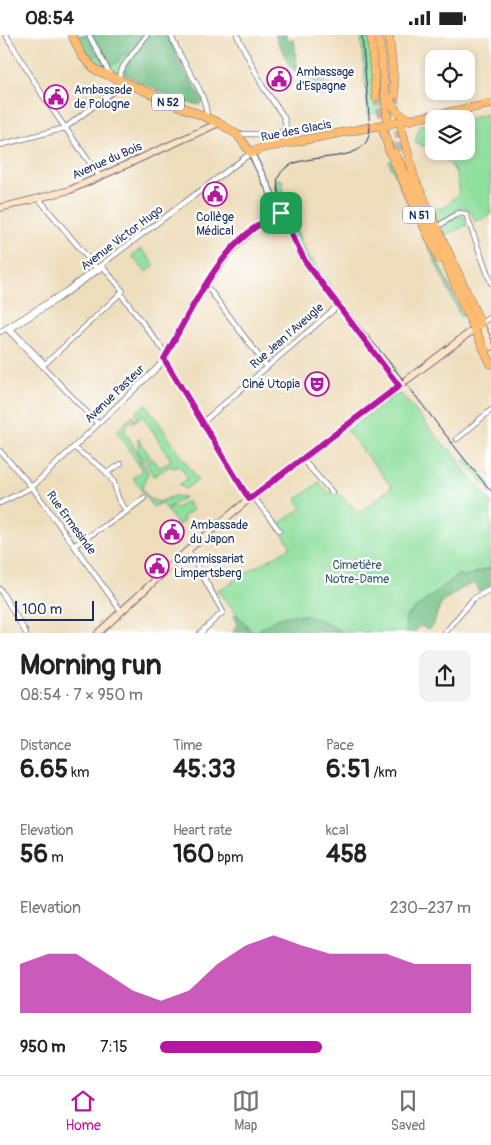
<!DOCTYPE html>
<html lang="en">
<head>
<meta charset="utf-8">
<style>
	body { margin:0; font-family:Pangolin,sans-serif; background:#f2f2f2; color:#222; height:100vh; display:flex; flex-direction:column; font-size:19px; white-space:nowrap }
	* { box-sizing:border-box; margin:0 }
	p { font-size:16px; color:#767676 }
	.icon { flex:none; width:28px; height:28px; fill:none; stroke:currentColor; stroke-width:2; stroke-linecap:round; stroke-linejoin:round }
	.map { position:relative; height:598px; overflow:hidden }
	.sheet { display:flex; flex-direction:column; background:#fff; flex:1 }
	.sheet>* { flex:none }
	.controls { position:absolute; left:425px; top:15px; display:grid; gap:10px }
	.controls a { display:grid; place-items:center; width:50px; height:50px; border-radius:10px; background:#fff; box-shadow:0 2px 8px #0003; font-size:25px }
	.scale { position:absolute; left:15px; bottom:12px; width:79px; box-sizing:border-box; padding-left:5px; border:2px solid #1b2f5e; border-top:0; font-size:14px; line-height:18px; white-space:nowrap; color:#1b2f5e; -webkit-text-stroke:4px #fff; paint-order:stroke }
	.pin { position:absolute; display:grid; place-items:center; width:42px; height:42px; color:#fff; margin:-21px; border-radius:10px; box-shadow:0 2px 8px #0006 }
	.round { display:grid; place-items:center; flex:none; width:52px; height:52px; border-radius:10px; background:#f2f2f2 }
	.summary { display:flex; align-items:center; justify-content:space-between; height:85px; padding:0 20px }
	h1 { font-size:28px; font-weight:800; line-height:38px }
	.stats { display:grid; grid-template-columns:repeat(3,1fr); gap:8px; height:85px; padding:5px 20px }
	.stats div { display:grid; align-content:center }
	.stats b { font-size:25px; font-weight:800 }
	.stats small { font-size:14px; font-weight:400 }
	.stats p { font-size:14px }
	.chart { height:140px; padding:10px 20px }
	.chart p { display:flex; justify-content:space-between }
	.chart svg { width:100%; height:90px; margin-top:5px; fill:#b5179e; opacity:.7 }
	ul { padding:0 20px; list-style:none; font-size:16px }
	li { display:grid; grid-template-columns:80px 60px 1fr; align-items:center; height:38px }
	li i { height:12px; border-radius:6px; background:#b5179e }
	.status { display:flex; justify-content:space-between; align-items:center; height:35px; padding:0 25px; background:#fff; direction:ltr }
	.status svg { height:14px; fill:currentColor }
	.tab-bar { display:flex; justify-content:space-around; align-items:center; height:70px; border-top:1px solid #e0e0e0; background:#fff; font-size:14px; color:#767676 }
	.tab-bar a { display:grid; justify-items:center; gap:2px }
	.tab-bar .active { color:#b5179e }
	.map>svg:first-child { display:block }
	.green { fill:#8fdf9d; stroke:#55877e }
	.forest { fill:#73be84; stroke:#477671 }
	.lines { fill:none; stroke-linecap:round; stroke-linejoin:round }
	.primary-tunnel { stroke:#c4baa8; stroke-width:8; stroke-dasharray:8 4; stroke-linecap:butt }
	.pedestrian-casing { stroke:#656c7f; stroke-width:5.5 }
	.minor-casing { stroke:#656c7f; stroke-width:6 }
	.tertiary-casing { stroke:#656c7f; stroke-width:8 }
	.secondary-casing { stroke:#656c7f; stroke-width:8 }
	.primary-casing { stroke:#656c7f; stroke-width:9 }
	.pedestrian { stroke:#fff; stroke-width:4 }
	.minor { stroke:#fff; stroke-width:4.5 }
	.tertiary { stroke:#fff; stroke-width:5.5 }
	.secondary { stroke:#ffe4c6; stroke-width:6 }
	.primary { stroke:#febc71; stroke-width:8 }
	.tram { stroke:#1b2f5e; stroke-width:1 }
	.route-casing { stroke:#fff; stroke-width:10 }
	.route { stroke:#b5179e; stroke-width:6 }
	.labels { text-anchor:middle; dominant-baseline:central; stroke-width:4.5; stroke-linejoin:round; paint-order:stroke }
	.shield { fill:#fff; stroke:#5f6d8e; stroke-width:1 }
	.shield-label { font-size:11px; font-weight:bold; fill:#1b2f5e }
	.poi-label { font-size:12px; fill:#1b2f5e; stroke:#fff; text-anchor:start }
	.street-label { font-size:12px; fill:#1b2f5e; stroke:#fff }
	.park-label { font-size:12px; fill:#385b6e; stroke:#fff }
</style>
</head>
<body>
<div class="status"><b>08:54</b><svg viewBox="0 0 49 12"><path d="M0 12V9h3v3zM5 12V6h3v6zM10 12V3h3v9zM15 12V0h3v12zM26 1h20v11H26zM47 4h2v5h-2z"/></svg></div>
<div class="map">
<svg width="491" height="598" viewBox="0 0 491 598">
	<rect width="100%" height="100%" fill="#fff"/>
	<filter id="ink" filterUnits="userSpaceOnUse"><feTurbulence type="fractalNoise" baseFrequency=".02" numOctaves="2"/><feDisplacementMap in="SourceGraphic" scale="10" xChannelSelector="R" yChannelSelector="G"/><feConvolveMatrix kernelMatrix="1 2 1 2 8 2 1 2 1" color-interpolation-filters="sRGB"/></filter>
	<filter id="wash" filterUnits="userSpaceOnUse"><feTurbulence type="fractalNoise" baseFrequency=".0096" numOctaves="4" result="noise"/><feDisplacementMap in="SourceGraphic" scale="20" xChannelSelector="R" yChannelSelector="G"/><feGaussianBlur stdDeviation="1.12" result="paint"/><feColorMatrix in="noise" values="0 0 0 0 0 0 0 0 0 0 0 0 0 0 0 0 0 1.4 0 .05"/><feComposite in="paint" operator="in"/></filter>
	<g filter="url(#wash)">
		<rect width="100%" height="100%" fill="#edb"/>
		<g class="green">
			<path d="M361 0H368L380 61V78L368 79Z"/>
			<path d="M123 18 130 23 125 40 119 37 115 40 88 24 99 19Z"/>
			<path d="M491 78V180L475 187 472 178 464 171 439 187 433 175 445 172 459 158C458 133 453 131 434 116H466V85Z"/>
			<path d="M434 88V116L415 107 420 90Z"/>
			<path d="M391 125 463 281 461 282 389 127Z"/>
			<path d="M276 144 282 145 284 162 279 164 276 153Z"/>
			<path d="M287 169 304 213 334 256 332 257 305 221 281 173Z"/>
			<path d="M458 181 464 182 467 190 446 200 443 191Z"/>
			<path d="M141 214 155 230 146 237 132 221Z"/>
			<path d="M350 277 396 334 392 338 348 279Z"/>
			<path d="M396 359 402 360 448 415 450 414 460 426 459 428 491 468V533L462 542 459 539 409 593 408 597H342C306 577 292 573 256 597H252L217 555 233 548 232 546 291 512 277 490 302 473 296 465 319 447 330 459 334 455 359 478 392 452 347 396Z"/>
			<path d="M146 369 198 445 185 454 179 450 188 443 179 430 173 433 170 431 154 441 146 428 152 423 159 433 171 425 143 381 131 388 138 381 135 378Z"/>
			<path d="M133 380 134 382 127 390 125 396 141 424 137 427 117 396Z"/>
			<path d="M138 403 150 422 144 426 138 417Z"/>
			<path d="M467 423 491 450V457L464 426Z"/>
			<path d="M142 426 148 437 142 454 149 464 159 467 174 461 185 462 166 474 160 468 153 472 133 443 142 436 138 428Z"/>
			<path d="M187 466 193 475 184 481 183 487 178 490 167 475 173 471 175 474Z"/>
		</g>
		<g class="forest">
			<path d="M75 0H169L179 27 203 65 200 70 183 67 125 40 130 23 124 18 117 28 106 31 99 19 88 24Z"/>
			<path d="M275 0H286L287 5H294L297 31 338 54 337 57 321 62 318 55 321 52 290 32Z"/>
			<path d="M491 533V552L479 557 474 548C463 553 449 560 441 570 435 579 437 586 429 594L419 591 415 597H408L405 586 407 580 459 539 463 542Z"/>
			<path d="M236 579 252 597H233L237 589 233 582Z"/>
			<path d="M292 580C313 579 326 588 342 597H256L276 584Z"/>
		</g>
	</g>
	<g filter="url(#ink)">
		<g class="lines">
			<g class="primary-tunnel">
				<path d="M395 60 400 116"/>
				<path d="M376 62 386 100 395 118"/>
			</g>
			<g class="pedestrian-casing">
				<g id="pedestrian">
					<path d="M103 232 123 256 45 329 11 294 60 263Z"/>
					<path d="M106 438 121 429"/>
				</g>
			</g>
			<g class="minor-casing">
				<g id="minor">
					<path d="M6 0 45 64 100 142"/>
					<path d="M89 0 111 41"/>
					<path d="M171 0C180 28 207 55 207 83"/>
					<path d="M237 0 263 52 284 82 286 92C280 106 252 96 238 100"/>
					<path d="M117 45 124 30 147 0"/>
					<path d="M0 110 65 93 124 48"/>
					<path d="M39 164 97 234"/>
					<path d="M437 192 458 178 466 179 491 248"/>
					<path d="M206 250 267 332"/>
					<path d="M120 258 167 320"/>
					<path d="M481 289 491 281"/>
					<path d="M7 294 98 389"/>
					<path d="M0 297 66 256 251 118"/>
					<path d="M164 324 249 464"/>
					<path d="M203 387 339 270"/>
					<path d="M457 404 491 375"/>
					<path d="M74 412C87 425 105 430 114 448 116 453 116 459 118 463 120 468 124 472 127 476L144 463"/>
					<path d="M0 416 32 452 121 576"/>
					<path d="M302 424 332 457"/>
					<path d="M253 461 279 495"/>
					<path d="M0 468 32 452 159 331 196 263 231 217 262 187 281 178"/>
					<path d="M74 511C92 498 110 489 127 476"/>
					<path d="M188 515 223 577 200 598"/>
					<path d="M0 554 26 598"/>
					<path d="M445 598 473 564 491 554"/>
				</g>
			</g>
			<g class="tertiary-casing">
				<path id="tertiary" d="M251 118 305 226 399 351"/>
			</g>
			<g class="secondary-casing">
				<g id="secondary">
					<path d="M0 173 70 155 219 88"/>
					<path d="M98 598 188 515 249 464 481 289 491 312"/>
				</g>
			</g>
			<g class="primary-casing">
				<g id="primary">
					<path d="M72 0 82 21 96 35 219 88 238 100 251 118 262 113 491 69"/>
					<path d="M371 0 376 62"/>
					<path d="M379 0 388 90"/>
					<path d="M389 0 395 60"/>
					<path d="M387 60 397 77 410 85"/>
					<path d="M400 87 414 142 481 289"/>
					<path d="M382 91 389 115 439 224"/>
					<path d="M395 118 438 207 462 267 491 329"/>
				</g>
			</g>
			<use href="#pedestrian" class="pedestrian"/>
			<use href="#minor" class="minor"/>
			<use href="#tertiary" class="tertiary"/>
			<use href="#secondary" class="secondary"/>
			<use href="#primary" class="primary"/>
			<path class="tram" d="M362 0 370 93C369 139 292 108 278 143 273 157 296 203 304 216 328 256 361 292 390 328 424 371 455 414 491 456"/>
		</g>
	</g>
	<g class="lines" filter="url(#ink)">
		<g class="route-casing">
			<path id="route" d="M281 178 305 226 399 351 249 464 164 324C192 274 223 200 281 178Z"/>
		</g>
		<use href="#route" class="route"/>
	</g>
	<defs>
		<g id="civic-ring" transform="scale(1.25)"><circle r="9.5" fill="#fff" stroke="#b5179e" stroke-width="1.5"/><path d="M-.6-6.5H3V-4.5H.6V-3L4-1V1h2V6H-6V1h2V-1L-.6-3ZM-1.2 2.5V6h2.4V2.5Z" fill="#b5179e"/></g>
		<g id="theatre-ring" transform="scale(1.25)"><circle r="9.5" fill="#fff" stroke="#b5179e" stroke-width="1.5"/><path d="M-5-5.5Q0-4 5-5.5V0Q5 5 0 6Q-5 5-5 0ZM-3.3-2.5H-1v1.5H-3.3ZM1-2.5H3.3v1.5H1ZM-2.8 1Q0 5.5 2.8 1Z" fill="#b5179e"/></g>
	</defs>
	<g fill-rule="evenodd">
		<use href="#civic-ring" x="279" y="44"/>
		<use href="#civic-ring" x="56" y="62"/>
		<use href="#civic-ring" x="215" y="159"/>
		<use href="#theatre-ring" x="317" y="349"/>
		<use href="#civic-ring" x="172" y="497"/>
		<use href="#civic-ring" x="157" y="531"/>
	</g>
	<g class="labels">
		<g class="shield">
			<rect x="152" y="58.5" width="32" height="17" rx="4"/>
			<rect x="403" y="171.5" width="32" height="17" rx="4"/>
		</g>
		<g class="shield-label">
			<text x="168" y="67">N 52</text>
			<text x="419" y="180">N 51</text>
		</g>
		<g class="poi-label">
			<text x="296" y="37">Ambassage<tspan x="296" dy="14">d'Espagne</tspan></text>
			<text x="74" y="55">Ambassade<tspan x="74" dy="14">de Pologne</tspan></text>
			<text x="215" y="182" text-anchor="middle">Collège<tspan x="215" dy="14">Médical</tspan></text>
			<text x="300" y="349" text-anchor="end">Ciné Utopia</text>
			<text x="190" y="490">Ambassade<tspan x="190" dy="14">du Japon</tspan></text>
			<text x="174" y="524">Commissariat<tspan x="174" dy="14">Limpertsberg</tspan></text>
		</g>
		<g class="street-label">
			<text transform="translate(296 96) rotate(-11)">Rue des Glacis</text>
			<text transform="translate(107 126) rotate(-24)">Avenue du Bois</text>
			<text transform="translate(122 203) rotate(-37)">Avenue Victor Hugo</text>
			<text transform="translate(287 301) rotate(-41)">Rue Jean l'Aveugle</text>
			<text transform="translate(115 359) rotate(-44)">Avenue Pasteur</text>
			<text transform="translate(71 488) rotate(54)">Rue Ermesinde</text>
		</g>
		<g class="park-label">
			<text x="357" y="530">Cimetière<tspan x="357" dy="14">Notre-Dame</tspan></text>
		</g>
	</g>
</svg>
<div class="controls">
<a><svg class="icon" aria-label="locate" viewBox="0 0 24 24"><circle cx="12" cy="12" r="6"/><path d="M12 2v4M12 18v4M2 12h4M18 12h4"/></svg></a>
<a><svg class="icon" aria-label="layers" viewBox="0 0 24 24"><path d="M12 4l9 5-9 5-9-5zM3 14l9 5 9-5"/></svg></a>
</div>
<div class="scale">100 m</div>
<div class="pin" style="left:281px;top:178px;background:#1e9e55"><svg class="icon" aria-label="arrive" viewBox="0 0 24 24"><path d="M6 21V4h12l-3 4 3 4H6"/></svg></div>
</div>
<section class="sheet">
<div class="summary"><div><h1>Morning run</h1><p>08:54 · 7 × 950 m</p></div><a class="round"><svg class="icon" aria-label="share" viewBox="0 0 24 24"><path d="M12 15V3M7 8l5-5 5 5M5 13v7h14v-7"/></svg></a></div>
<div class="stats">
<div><p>Distance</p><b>6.65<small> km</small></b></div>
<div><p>Time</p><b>45:33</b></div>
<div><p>Pace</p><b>6:51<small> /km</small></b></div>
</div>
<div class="stats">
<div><p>Elevation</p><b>56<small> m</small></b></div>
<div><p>Heart rate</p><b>160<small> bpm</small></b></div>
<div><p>kcal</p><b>458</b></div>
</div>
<div class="chart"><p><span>Elevation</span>230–237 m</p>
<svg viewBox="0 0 160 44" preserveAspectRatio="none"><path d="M0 44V20L10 15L20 15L30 24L40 33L50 38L60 33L70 20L80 11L90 6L100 11L110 15L120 15L130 15L140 20L150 20L160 20V44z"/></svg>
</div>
<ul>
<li><b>950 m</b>7:15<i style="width:52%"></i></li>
</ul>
</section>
<nav class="tab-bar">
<a class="active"><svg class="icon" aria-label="home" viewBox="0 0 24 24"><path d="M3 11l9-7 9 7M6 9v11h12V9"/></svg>Home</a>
<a><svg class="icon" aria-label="map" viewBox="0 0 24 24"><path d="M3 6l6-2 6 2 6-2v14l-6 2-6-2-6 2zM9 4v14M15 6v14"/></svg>Map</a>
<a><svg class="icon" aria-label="saved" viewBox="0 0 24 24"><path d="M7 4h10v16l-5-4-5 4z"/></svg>Saved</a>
</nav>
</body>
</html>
